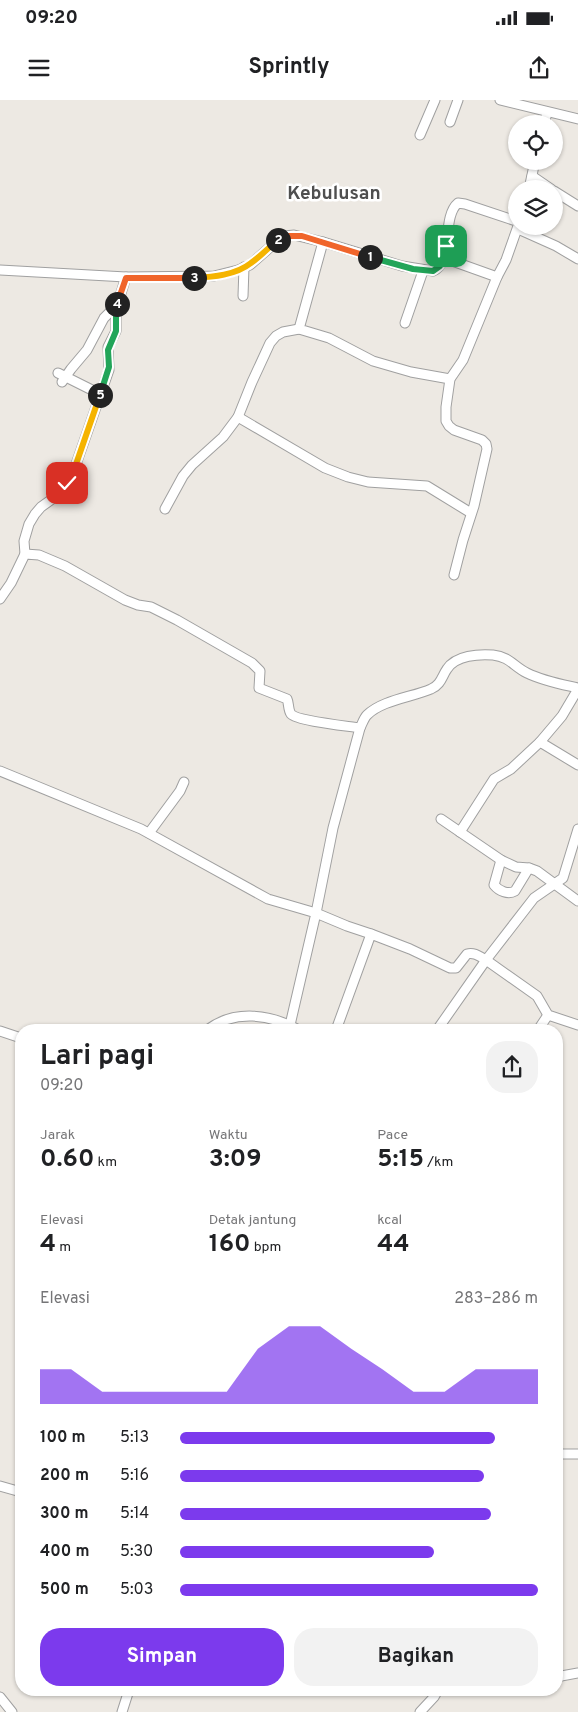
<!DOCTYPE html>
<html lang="id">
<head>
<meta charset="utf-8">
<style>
	body { margin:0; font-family:Overpass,sans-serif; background:#f2f2f2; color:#202124; height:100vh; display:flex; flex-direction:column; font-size:19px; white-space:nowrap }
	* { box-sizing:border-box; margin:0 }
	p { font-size:16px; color:#757577 }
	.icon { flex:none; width:28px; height:28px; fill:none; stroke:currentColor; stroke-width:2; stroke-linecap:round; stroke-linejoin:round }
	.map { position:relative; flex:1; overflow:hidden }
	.details { position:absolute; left:15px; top:924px; width:548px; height:672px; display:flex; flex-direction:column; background:#fff; border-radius:20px; box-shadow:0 1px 4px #0004 }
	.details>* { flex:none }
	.fabs { position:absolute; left:508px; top:15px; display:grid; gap:10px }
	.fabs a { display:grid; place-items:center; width:55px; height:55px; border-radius:50%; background:#fff; box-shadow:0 1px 4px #0004; font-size:25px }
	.pin { position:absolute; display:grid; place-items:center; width:42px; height:42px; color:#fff; margin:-21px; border-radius:10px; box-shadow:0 2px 8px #0006 }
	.km { position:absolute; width:25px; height:25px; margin:-12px; border-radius:50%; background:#222; color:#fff; font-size:14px; line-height:25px; text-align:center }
	.round { display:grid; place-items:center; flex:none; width:52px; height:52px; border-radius:20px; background:#f2f2f2 }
	.head { display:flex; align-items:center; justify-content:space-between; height:85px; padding:0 25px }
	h1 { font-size:28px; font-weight:700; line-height:38px }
	.metrics { display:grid; grid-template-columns:repeat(3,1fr); gap:8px; height:85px; padding:5px 25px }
	.metrics div { display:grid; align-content:center }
	.metrics b { font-size:25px; font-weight:700 }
	.metrics small { font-size:14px; font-weight:400 }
	.metrics p { font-size:14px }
	.chart { height:140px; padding:10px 25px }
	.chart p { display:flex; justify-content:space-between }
	.chart svg { width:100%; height:90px; margin-top:5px; fill:#7c3aed; opacity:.7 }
	.button { display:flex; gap:10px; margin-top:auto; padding:10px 25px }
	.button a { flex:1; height:58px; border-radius:20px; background:#7c3aed; color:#fff; font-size:20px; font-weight:700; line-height:58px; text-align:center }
	.button a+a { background:#f2f2f2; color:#202124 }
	ul { padding:0 25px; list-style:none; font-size:16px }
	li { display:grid; grid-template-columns:80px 60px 1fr; align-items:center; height:38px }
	li i { height:12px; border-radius:6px; background:#7c3aed }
	.status { display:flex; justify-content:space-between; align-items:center; height:35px; padding:0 25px; background:#fff; direction:ltr }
	.status svg { height:14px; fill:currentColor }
	header { display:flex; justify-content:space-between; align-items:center; height:65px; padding:0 25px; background:#fff; font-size:22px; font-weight:700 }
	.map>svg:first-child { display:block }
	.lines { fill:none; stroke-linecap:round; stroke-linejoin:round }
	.minor-casing { stroke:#a0a0a0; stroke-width:11 }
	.minor { stroke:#fff; stroke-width:9 }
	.split-1-casing { stroke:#fff; stroke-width:10 }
	.split-2-casing { stroke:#fff; stroke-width:10 }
	.split-3-casing { stroke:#fff; stroke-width:10 }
	.split-4-casing { stroke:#fff; stroke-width:10 }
	.split-5-casing { stroke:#fff; stroke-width:10 }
	.split-6-casing { stroke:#fff; stroke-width:10 }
	.split-1 { stroke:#22a559; stroke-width:6 }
	.split-2 { stroke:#f0652b; stroke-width:6 }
	.split-3 { stroke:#f5b400; stroke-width:6 }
	.split-4 { stroke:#f0652b; stroke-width:6 }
	.split-5 { stroke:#22a559; stroke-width:6 }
	.split-6 { stroke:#f5b400; stroke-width:6 }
	.labels { text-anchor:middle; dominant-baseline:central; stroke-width:5; stroke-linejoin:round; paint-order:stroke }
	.quarter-label { font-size:19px; font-weight:bold; fill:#4f4f4f; stroke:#fff }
</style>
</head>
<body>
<div class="status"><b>09:20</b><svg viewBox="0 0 49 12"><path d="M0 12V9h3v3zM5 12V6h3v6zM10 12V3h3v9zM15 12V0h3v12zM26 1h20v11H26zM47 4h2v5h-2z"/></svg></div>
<header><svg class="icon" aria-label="menu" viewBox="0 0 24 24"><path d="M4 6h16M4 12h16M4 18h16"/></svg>Sprintly<svg class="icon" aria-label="share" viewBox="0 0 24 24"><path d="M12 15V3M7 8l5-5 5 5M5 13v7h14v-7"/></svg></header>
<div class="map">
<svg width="578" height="1612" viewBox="0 0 578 1612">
	<rect width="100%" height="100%" fill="#ede9e3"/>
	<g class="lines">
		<g class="minor-casing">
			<g id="minor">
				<path d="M500 0 578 19"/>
				<path d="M450 22 458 0"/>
				<path d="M544 24 547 13"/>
				<path d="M420 35 435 0"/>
				<path d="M532 76 551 89"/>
				<path d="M529 89 535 61"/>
				<path d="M554 91 578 106"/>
				<path d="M518 129 556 146 578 159"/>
				<path d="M323 142 299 229 329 238 373 261 411 272 450 279"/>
				<path d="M444 158 497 177"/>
				<path d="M0 170 126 177 214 176 238 170 250 165 277 141 285 136 294 135 323 142 402 166 433 171C454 163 441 117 458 103L465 104 516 121"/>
				<path d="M243 196 244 167"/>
				<path d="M405 223 423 171"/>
				<path d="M58 273 100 294"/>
				<path d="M62 282 71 269 87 250 104 218 117 205"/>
				<path d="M238 317 325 368 348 377 368 382 427 386 471 413"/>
				<path d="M165 409 183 376 192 365 223 337 238 317 252 282 270 243 276 236 283 232 299 229"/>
				<path d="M25 454 24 441 29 424 35 414 41 407 62 392 74 370 109 270 108 247 116 231V209L126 177"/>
				<path d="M454 475 463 440 474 406 487 349 486 344 482 340 454 330 449 326 446 321V307L450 279 463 260 497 177 506 160 518 126"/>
				<path d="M0 499 11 483 25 454 39 455 65 466 125 500 138 505 151 507 177 520 252 563 260 571 259 588 287 599C289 603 288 610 291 614 297 621 348 626 360 628"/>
				<path d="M540 642 562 616 578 589"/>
				<path d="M0 671 141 729 268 799 316 813 290 925"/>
				<path d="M441 719 501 760 516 767 529 768 537 771 578 801"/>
				<path d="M578 729 563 778 534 798 486 860 537 896 548 915 578 925"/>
				<path d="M460 732 494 679 511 669 540 642 578 665"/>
				<path d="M149 733 180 691 184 682"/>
				<path d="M501 760 494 785C499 791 508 795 515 791L529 768"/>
				<path d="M371 834 347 826 316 813 333 728 360 628C362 624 364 618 367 615 382 600 413 597 431 589 441 585 442 576 447 569 456 555 479 554 493 555 510 557 513 566 527 573 543 581 560 584 578 588"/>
				<path d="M207 930C235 909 270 914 299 930"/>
				<path d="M336 930 371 834 410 849 450 868H456L467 854C474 852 479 856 486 860L437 930"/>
				<path d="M538 930 548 915"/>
				<path d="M0 931 21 938"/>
				<path d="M556 1354H578"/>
				<path d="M0 1386 21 1392"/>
				<path d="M556 1577 578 1573"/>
				<path d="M0 1597 12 1612"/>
				<path d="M122 1612 129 1590"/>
				<path d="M420 1612 434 1597 438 1590"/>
			</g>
		</g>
		<use href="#minor" class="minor"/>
	</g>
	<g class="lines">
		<g class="split-1-casing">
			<path id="split-1" d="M370 157 413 169 433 171 440 166 446 146"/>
		</g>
		<g class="split-2-casing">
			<path id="split-2" d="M278 140 285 136H302L370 157"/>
		</g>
		<g class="split-3-casing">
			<path id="split-3" d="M194 178C213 177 236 175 251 163 261 156 269 147 278 140"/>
		</g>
		<g class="split-4-casing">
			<path id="split-4" d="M117 204 126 178H194"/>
		</g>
		<g class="split-5-casing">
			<path id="split-5" d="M100 295 109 267 108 250 116 231V215L117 204"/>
		</g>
		<g class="split-6-casing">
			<path id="split-6" d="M67 383 74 370 100 295"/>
		</g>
		<use href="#split-1" class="split-1"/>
		<use href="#split-2" class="split-2"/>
		<use href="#split-3" class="split-3"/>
		<use href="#split-4" class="split-4"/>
		<use href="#split-5" class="split-5"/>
		<use href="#split-6" class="split-6"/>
	</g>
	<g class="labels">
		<g class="quarter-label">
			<text x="334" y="94">Kebulusan</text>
		</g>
	</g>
</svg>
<div class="fabs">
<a><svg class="icon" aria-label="locate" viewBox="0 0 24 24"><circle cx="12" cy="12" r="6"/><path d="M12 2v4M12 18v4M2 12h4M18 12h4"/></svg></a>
<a><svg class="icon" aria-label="layers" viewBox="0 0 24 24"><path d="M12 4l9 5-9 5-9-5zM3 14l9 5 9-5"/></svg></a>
</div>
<div class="pin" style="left:446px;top:146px;background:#1e9e55"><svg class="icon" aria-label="arrive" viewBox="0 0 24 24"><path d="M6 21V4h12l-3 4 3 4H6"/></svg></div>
<div class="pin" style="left:67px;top:383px;background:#d93025"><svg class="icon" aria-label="check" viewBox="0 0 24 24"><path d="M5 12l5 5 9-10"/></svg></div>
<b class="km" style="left:370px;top:157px">1</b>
<b class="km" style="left:278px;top:140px">2</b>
<b class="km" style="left:194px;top:178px">3</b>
<b class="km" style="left:117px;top:204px">4</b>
<b class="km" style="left:100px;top:295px">5</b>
<section class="details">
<div class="head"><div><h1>Lari pagi</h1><p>09:20</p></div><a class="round"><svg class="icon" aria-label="share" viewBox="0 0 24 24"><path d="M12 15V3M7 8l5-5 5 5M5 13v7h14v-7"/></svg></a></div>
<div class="metrics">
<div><p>Jarak</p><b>0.60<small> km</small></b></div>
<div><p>Waktu</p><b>3:09</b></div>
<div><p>Pace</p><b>5:15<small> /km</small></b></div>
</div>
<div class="metrics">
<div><p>Elevasi</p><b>4<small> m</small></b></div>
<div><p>Detak jantung</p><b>160<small> bpm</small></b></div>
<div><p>kcal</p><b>44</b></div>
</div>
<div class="chart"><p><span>Elevasi</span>283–286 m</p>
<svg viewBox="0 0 160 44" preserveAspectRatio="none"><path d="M0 44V27L10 27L20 38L30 38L40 38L50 38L60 38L70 17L80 6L90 6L100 17L110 27L120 38L130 38L140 27L150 27L160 27V44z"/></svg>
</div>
<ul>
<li><b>100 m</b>5:13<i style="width:88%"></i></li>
<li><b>200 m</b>5:16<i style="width:85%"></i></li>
<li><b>300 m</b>5:14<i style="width:87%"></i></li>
<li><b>400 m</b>5:30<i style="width:71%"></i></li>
<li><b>500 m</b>5:03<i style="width:100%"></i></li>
</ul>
<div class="button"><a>Simpan</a><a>Bagikan</a></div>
</section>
</div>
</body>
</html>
